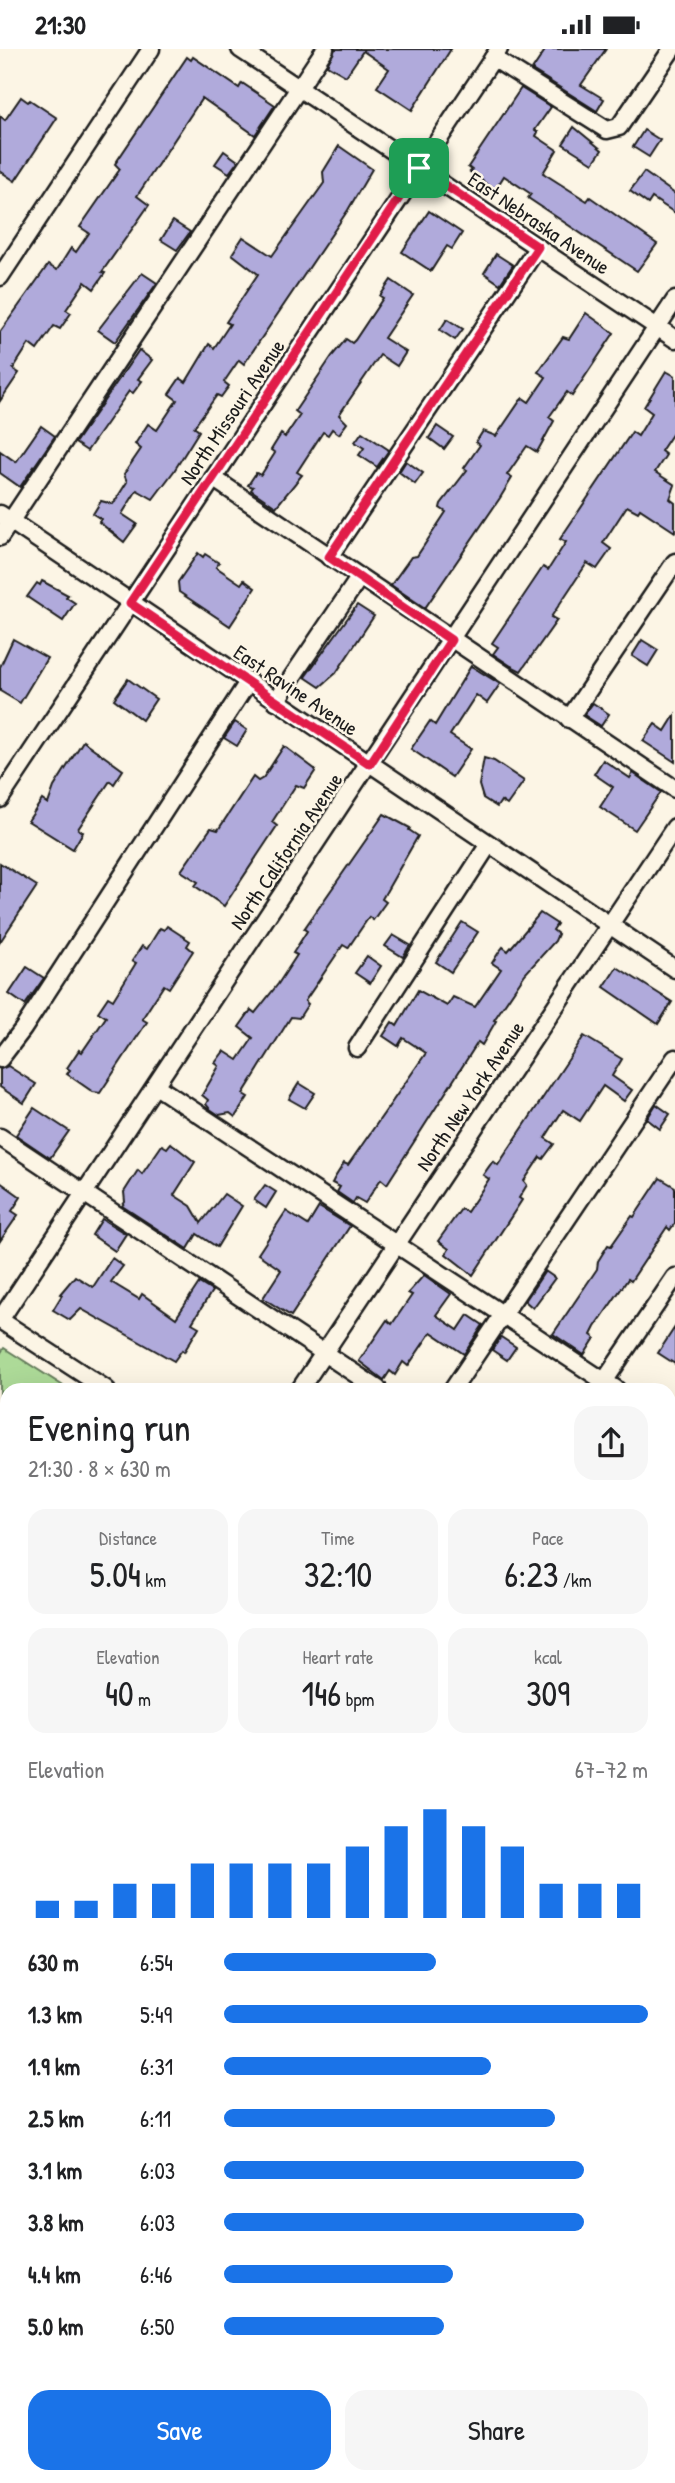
<!DOCTYPE html>
<html lang="en">
<head>
<meta charset="utf-8">
<style>
	body { margin:0; font-family:"Patrick Hand",sans-serif; background:#f6f6f6; color:#202124; height:100vh; display:flex; flex-direction:column; font-size:26px; white-space:nowrap }
	* { box-sizing:border-box; margin:0 }
	p { font-size:23px; color:#757577 }
	.icon { flex:none; width:38px; height:38px; fill:none; stroke:currentColor; stroke-width:2; stroke-linecap:round; stroke-linejoin:round }
	.map { position:relative; flex:1; overflow:hidden }
	.drawer { position:absolute; left:0px; top:1334px; width:676px; height:1101px; display:flex; flex-direction:column; background:#fff; border-radius:21px 21px 0 0; box-shadow:0 7px 28px #0002 }
	.drawer>* { flex:none }
	.pin { position:absolute; display:grid; place-items:center; width:60px; height:60px; color:#fff; margin:-30px; border-radius:14px; box-shadow:0 4px 10px #0006 }
	.round { display:grid; place-items:center; flex:none; width:74px; height:74px; border-radius:21px; background:#f6f6f6 }
	.summary { display:flex; align-items:center; justify-content:space-between; height:119px; padding:0 28px }
	h1 { font-size:38px; font-weight:600; line-height:52px }
	.stats { display:grid; grid-template-columns:repeat(3,1fr); gap:10px; height:119px; padding:7px 28px }
	.stats div { display:grid; align-content:center; border-radius:18px; background:#f6f6f6; text-align:center }
	.stats b { font-size:35px; font-weight:600 }
	.stats small { font-size:19px; font-weight:400 }
	.stats p { font-size:19px }
	.chart { height:196px; padding:14px 28px }
	.chart p { display:flex; justify-content:space-between }
	.chart svg { width:100%; height:126px; margin-top:7px; stroke:#1a73e8; stroke-width:6 }
	.action { display:flex; gap:14px; margin-top:auto; padding:14px 28px }
	.action a { flex:1; height:80px; border-radius:21px; background:#1a73e8; color:#fff; font-size:28px; font-weight:600; line-height:80px; text-align:center }
	.action a+a { background:#f6f6f6; color:#202124 }
	ul { padding:0 28px; list-style:none; font-size:23px }
	li { display:grid; grid-template-columns:112px 84px 1fr; align-items:center; height:52px }
	li i { height:18px; border-radius:9px; background:#1a73e8 }
	.status { display:flex; justify-content:space-between; align-items:center; height:49px; padding:0 35px; background:#fff; direction:ltr }
	.status svg { height:19px; fill:currentColor }
	.map>svg:first-child { display:block }
	.green { fill:#adda98; stroke:#647b5a; stroke-width:2 }
	.building { fill:#b0aadb; stroke:#1c1c1c; stroke-width:2 }
	.lines { fill:none; stroke-linecap:round; stroke-linejoin:round }
	.minor-casing { stroke:#1c1c1c; stroke-width:21 }
	.minor { stroke:#fcf5e5; stroke-width:16 }
	.route-casing { stroke:#fff; stroke-width:14 }
	.route { stroke:#e11d48; stroke-width:9 }
	.labels { text-anchor:middle; dominant-baseline:central; stroke-width:5; stroke-linejoin:round; paint-order:stroke }
	.street-label { font-size:21px; fill:#1c1c1c; stroke:#fcf5e5 }
</style>
</head>
<body>
<div class="status"><b>21:30</b><svg viewBox="0 0 49 12"><path d="M0 12V9h3v3zM5 12V6h3v6zM10 12V3h3v9zM15 12V0h3v12zM26 1h20v11H26zM47 4h2v5h-2z"/></svg></div>
<div class="map">
<svg width="675" height="2434" viewBox="0 0 675 2434">
	<rect width="100%" height="100%" fill="#fcf5e5"/>
	<filter id="ink" filterUnits="userSpaceOnUse"><feTurbulence type="fractalNoise" baseFrequency=".0143" numOctaves="2"/><feDisplacementMap in="SourceGraphic" scale="14" xChannelSelector="R" yChannelSelector="G"/><feConvolveMatrix kernelMatrix="1 2 1 2 8 2 1 2 1" color-interpolation-filters="sRGB"/></filter>
	<g filter="url(#ink)">
		<g class="green">
			<path d="M4 1299 68 1340H7V1455L0 1450V1305Z"/>
			<path d="M675 2193V2346L669 2347 668 2194Z"/>
			<path d="M7 2264V2427H33L0 2434V2284Z"/>
		</g>
		<g class="building">
			<path d="M335 0H451L412 61 377 38 389 20 363 2 346 27 327 16Z"/>
			<path d="M546 0H606L581 36 604 50 597 62 532 21Z"/>
			<path d="M187 8 191 11 193 8 239 39 242 34 275 56 255 86 202 49 137 147 149 156 102 223 105 224 94 240 85 233 66 261 71 264 60 280 54 277 37 301 29 295 13 320 19 324 0 352V283L48 216 57 221 71 199 76 203 89 184 80 178 120 120 115 115Z"/>
			<path d="M521 39 551 58 535 81 538 83 536 87 557 101 543 124 587 152 590 148 657 195 637 222 528 149 531 145 504 127 495 141 470 123 472 121 468 118Z"/>
			<path d="M21 48 28 53 30 51 57 69 15 132 0 122V67L5 71Z"/>
			<path d="M574 78 602 101 593 114 563 95Z"/>
			<path d="M644 81 660 91 649 108 633 98Z"/>
			<path d="M339 97 372 120 348 161 244 315 239 311 224 333 229 337 221 348 217 346 194 378 199 382 174 422 153 450 137 441 122 465 137 475 124 493 99 473 101 470 93 465 101 452 113 455 127 433 124 425 141 400 135 395 148 375 157 381 177 351 169 345 180 329 186 333 209 295 214 299 230 275 226 273 258 225 232 205 243 188 272 207 324 134 323 123Z"/>
			<path d="M224 102 238 112 229 124 215 115Z"/>
			<path d="M644 123 675 145V164L652 149 648 155 630 142Z"/>
			<path d="M429 162 462 184 452 200 447 197 431 222 402 203Z"/>
			<path d="M173 172 190 183 177 201 161 191Z"/>
			<path d="M496 205 513 216 500 235 484 224Z"/>
			<path d="M142 224 157 234 115 293 98 281Z"/>
			<path d="M391 231 413 246 384 289 406 303 397 317 380 306 339 366 347 374 339 385 332 380 328 386 323 383 297 423 302 426 276 458 251 441 253 438 248 436 256 424 261 426 275 404 271 401 281 385 285 388 300 366 295 362 332 307 346 290 352 294 355 291 383 249 380 247Z"/>
			<path d="M586 264 614 284 572 347 567 343 549 368 554 372 537 403 527 397 507 426 512 429 500 449 425 559 391 536 411 508 417 507 446 463 440 459 441 455 467 421 464 419 480 396 476 393 483 382 496 387 520 352 523 349 529 353 546 328 538 323 563 288 569 290Z"/>
			<path d="M447 270 463 280 455 291 440 281Z"/>
			<path d="M139 301 152 311 138 330 142 332 133 344 129 342 87 402 75 394Z"/>
			<path d="M666 322 675 327V381L661 402 666 406 655 423 675 436 670 450 675 454V483L640 460 638 463 627 457 603 494 611 500 597 520 587 514 551 568 557 571 521 622 511 617 493 605 498 598 492 594 543 518 548 521 566 493 560 490 632 383 638 387 652 364 644 358Z"/>
			<path d="M41 377 55 387 20 438 0 424V402L16 413Z"/>
			<path d="M437 377 453 388 444 400 429 389Z"/>
			<path d="M362 383 389 401 377 418 359 406 364 399 355 393Z"/>
			<path d="M406 412 423 424 415 435 399 423Z"/>
			<path d="M198 504 203 508 205 505 219 514 216 518 241 535 244 531 255 539 230 577 179 543 178 533Z"/>
			<path d="M42 532 68 546 66 548 75 554 63 572 27 548 37 534 40 536Z"/>
			<path d="M357 556 374 567 336 624 320 638 305 628Z"/>
			<path d="M13 590 47 609 20 654 0 642V618Z"/>
			<path d="M642 591 658 601 648 617 632 607Z"/>
			<path d="M471 617 500 635 487 654 476 646 450 686 471 700 452 728 411 700 430 672 435 676Z"/>
			<path d="M128 630 156 650 142 671 114 650Z"/>
			<path d="M593 654 609 665 601 677 584 666Z"/>
			<path d="M675 666V713L643 692 655 675 665 682Z"/>
			<path d="M235 673 247 681 237 697 224 689Z"/>
			<path d="M83 692 123 721 114 735 110 732 78 780 83 783 73 800 28 772 42 751 48 755 54 738Z"/>
			<path d="M284 697 316 721 304 739 296 736 272 773 277 777 224 857 195 837 198 833 181 822 211 779 218 781 253 728 258 732 263 729Z"/>
			<path d="M484 709 494 712 524 732 507 756 501 752 497 758 483 749 479 736Z"/>
			<path d="M603 711 630 729 633 724 661 743 635 781 600 758 613 738 594 725Z"/>
			<path d="M384 765 410 779 409 781 418 787 382 850 386 853 373 871 369 868 348 899 343 896 305 952 308 955 299 969 291 968 243 1045 248 1048 235 1068 230 1064 219 1066 210 1060 206 1055 208 1051 202 1046 219 1017 215 1014 224 1002 238 1011 253 989 239 978 251 961 255 964 278 935 297 906 293 904 307 882 304 880Z"/>
			<path d="M0 814 37 837 0 893Z"/>
			<path d="M540 864 557 875 553 881 558 885 555 892 525 925 494 971 496 972 482 996 478 993 387 1135 381 1130 365 1154 356 1149 353 1154 337 1143 340 1138 332 1134 334 1130 344 1114 348 1116 426 1004 403 989 398 997 383 987 392 973 397 977 418 941 447 957 453 948 475 958 501 920 492 914 499 903 503 898 508 902Z"/>
			<path d="M462 873 478 883 451 923 436 913Z"/>
			<path d="M167 877 190 892 187 897 193 902 169 939 164 936 142 970 147 973 100 1044 93 1043 67 1025 70 1021 67 1019 79 1001 82 1003 106 968 98 963 108 948 113 951 136 914 132 912 142 897 147 900 160 879 164 881Z"/>
			<path d="M393 886 410 896 403 908 385 897Z"/>
			<path d="M367 907 381 917 370 934 355 924Z"/>
			<path d="M27 918 44 929 25 956 9 945Z"/>
			<path d="M617 918 672 953 658 975 604 938Z"/>
			<path d="M584 987 622 1010 612 1027 632 1041 624 1052 603 1037 580 1072 563 1061 545 1089 554 1095 543 1110 540 1108 524 1132 527 1136 519 1149 522 1151 473 1226 446 1205 449 1200 438 1192 461 1160 467 1163 489 1130 483 1126 493 1112 498 1116Z"/>
			<path d="M8 1017 36 1035 24 1054 0 1038V1020Z"/>
			<path d="M299 1034 315 1044 305 1059 289 1050Z"/>
			<path d="M656 1055 670 1065 660 1080 647 1070Z"/>
			<path d="M34 1059 69 1082 50 1109 16 1086Z"/>
			<path d="M171 1094 195 1113 174 1146 191 1157 201 1174 224 1145 242 1157 217 1198 197 1185 188 1200 122 1157 125 1153 124 1143 138 1121 142 1125 162 1096 167 1099Z"/>
			<path d="M660 1129 675 1138V1174L670 1181 667 1178 631 1232 628 1230 595 1278 591 1286 595 1289 584 1306 553 1285 597 1220 598 1212 608 1196 611 1197 632 1167 634 1168Z"/>
			<path d="M0 1133 21 1148 12 1162 18 1166 0 1192Z"/>
			<path d="M265 1136 276 1143 266 1159 254 1151Z"/>
			<path d="M319 1158 350 1177 291 1267 263 1249 281 1221 258 1205 286 1162 308 1176Z"/>
			<path d="M102 1170 126 1185 115 1202 92 1186Z"/>
			<path d="M112 1209 123 1217 111 1233 139 1250 142 1245 176 1269 199 1234 212 1242 192 1274 199 1278 184 1303 182 1301 174 1312 81 1260 70 1271 53 1261 62 1246 60 1245 75 1227 93 1238Z"/>
			<path d="M545 1222 555 1229 533 1259 525 1252Z"/>
			<path d="M424 1226 451 1245 436 1266 458 1281 468 1266 483 1276 464 1305 431 1283 408 1317 403 1313 395 1326 390 1322 384 1331 359 1312 387 1271 392 1275 412 1246 408 1244Z"/>
			<path d="M675 1278V1315L658 1304Z"/>
			<path d="M501 1288 516 1298 507 1311 492 1301Z"/>
		</g>
		<g class="lines">
			<g class="minor-casing">
				<g id="minor">
					<path d="M240 0 675 290"/>
					<path d="M493 9 607 81 619 78 672 0"/>
					<path d="M0 228 151 0"/>
					<path d="M213 429 675 740"/>
					<path d="M0 465 675 920"/>
					<path d="M0 488 325 0"/>
					<path d="M329 508 538 198"/>
					<path d="M276 652 359 529"/>
					<path d="M569 670 675 513"/>
					<path d="M0 750 499 0"/>
					<path d="M357 999 489 795"/>
					<path d="M0 1010 23 980 248 633"/>
					<path d="M156 1037 616 1340"/>
					<path d="M0 1088 378 1340"/>
					<path d="M0 1271 675 251"/>
					<path d="M0 1271 106 1340"/>
					<path d="M300 1340 675 778"/>
					<path d="M453 1340 675 1009"/>
					<path d="M599 1340 675 1228"/>
					<path d="M668 1377 675 1381"/>
					<path d="M0 1450 7 1455"/>
					<path d="M668 1513 675 1502"/>
					<path d="M668 1536 675 1540"/>
					<path d="M0 1679 7 1691"/>
					<path d="M668 1716 675 1720"/>
					<path d="M0 1740 7 1705"/>
					<path d="M0 1771 7 1776"/>
					<path d="M668 1821H675"/>
					<path d="M0 1922 7 1933"/>
					<path d="M668 1964H675"/>
					<path d="M0 1974 7 1963"/>
					<path d="M0 2397 7 2396"/>
				</g>
			</g>
			<use href="#minor" class="minor"/>
		</g>
	</g>
	<g class="lines" filter="url(#ink)">
		<g class="route-casing">
			<path id="route" d="M419 119 538 198 329 508 451 591 370 715 130 554Z"/>
		</g>
		<use href="#route" class="route"/>
	</g>
	<g class="labels">
		<g class="street-label">
			<text transform="translate(539 174) rotate(34)">East Nebraska Avenue</text>
			<text transform="translate(232 363) rotate(-56)">North Missouri Avenue</text>
			<text transform="translate(296 641) rotate(34)">East Ravine Avenue</text>
			<text transform="translate(286 802) rotate(-56)">North California Avenue</text>
			<text transform="translate(470 1047) rotate(-56)">North New York Avenue</text>
		</g>
	</g>
</svg>
<div class="pin" style="left:419px;top:119px;background:#1e9e55"><svg class="icon" aria-label="arrive" viewBox="0 0 24 24"><path d="M6 21V4h12l-3 4 3 4H6"/></svg></div>
<section class="drawer">
<div class="summary"><div><h1>Evening run</h1><p>21:30 · 8 × 630 m</p></div><a class="round"><svg class="icon" aria-label="share" viewBox="0 0 24 24"><path d="M12 15V3M7 8l5-5 5 5M5 13v7h14v-7"/></svg></a></div>
<div class="stats">
<div><p>Distance</p><b>5.04<small> km</small></b></div>
<div><p>Time</p><b>32:10</b></div>
<div><p>Pace</p><b>6:23<small> /km</small></b></div>
</div>
<div class="stats">
<div><p>Elevation</p><b>40<small> m</small></b></div>
<div><p>Heart rate</p><b>146<small> bpm</small></b></div>
<div><p>kcal</p><b>309</b></div>
</div>
<div class="chart"><p><span>Elevation</span>67–72 m</p>
<svg viewBox="0 0 160 44" preserveAspectRatio="none"><path d="M5 44V38M15 44V38M25 44V32M35 44V32M45 44V25M55 44V25M65 44V25M75 44V25M85 44V19M95 44V12M105 44V6M115 44V12M125 44V19M135 44V32M145 44V32M155 44V32"/></svg>
</div>
<ul>
<li><b>630 m</b>6:54<i style="width:50%"></i></li>
<li><b>1.3 km</b>5:49<i style="width:100%"></i></li>
<li><b>1.9 km</b>6:31<i style="width:63%"></i></li>
<li><b>2.5 km</b>6:11<i style="width:78%"></i></li>
<li><b>3.1 km</b>6:03<i style="width:85%"></i></li>
<li><b>3.8 km</b>6:03<i style="width:85%"></i></li>
<li><b>4.4 km</b>6:46<i style="width:54%"></i></li>
<li><b>5.0 km</b>6:50<i style="width:52%"></i></li>
</ul>
<div class="action"><a>Save</a><a>Share</a></div>
</section>
</div>
</body>
</html>
